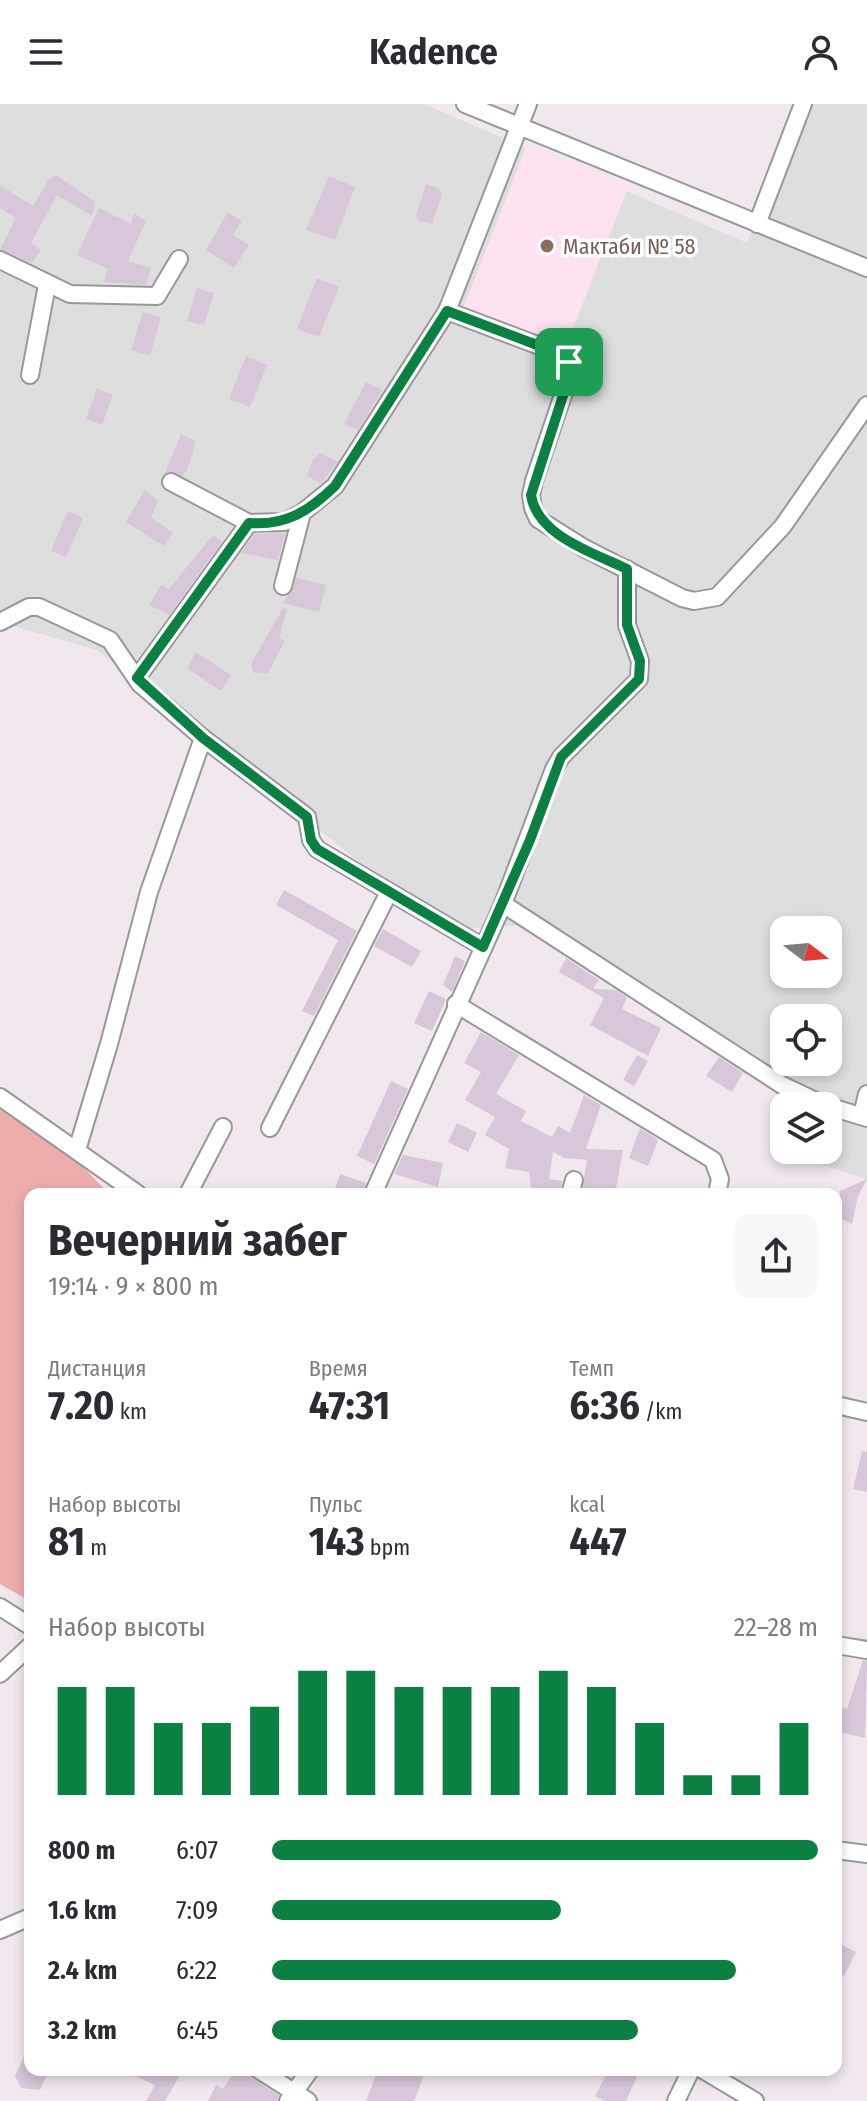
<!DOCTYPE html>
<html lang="ru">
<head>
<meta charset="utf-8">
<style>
	body { margin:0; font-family:"Fira Sans Condensed",sans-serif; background:#f7f7f7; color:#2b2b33; height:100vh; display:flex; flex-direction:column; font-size:30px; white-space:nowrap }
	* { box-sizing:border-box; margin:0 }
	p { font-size:26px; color:#7c7c81 }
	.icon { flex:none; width:44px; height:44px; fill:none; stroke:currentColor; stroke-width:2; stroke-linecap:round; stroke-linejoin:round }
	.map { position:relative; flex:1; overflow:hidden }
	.side { position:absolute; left:24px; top:1084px; width:818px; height:888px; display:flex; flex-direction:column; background:#fff; border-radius:16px; box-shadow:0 4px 12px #0003 }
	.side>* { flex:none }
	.needle { width:52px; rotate:106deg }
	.tools { position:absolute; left:770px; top:812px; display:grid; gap:16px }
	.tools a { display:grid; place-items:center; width:72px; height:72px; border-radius:16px; background:#fff; box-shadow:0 4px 12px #0003; font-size:40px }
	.pin { position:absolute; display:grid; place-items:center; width:68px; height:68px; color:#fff; margin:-34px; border-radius:16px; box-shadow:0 4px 12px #0006 }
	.round { display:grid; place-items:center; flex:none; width:84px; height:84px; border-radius:16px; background:#f7f7f7 }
	.summary { display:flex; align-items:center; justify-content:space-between; height:136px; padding:0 24px }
	h1 { font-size:44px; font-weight:700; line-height:60px }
	.metrics { display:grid; grid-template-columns:repeat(3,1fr); gap:12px; height:136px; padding:8px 24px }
	.metrics div { display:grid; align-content:center }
	.metrics b { font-size:40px; font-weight:700 }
	.metrics small { font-size:22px; font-weight:400 }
	.metrics p { font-size:22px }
	.chart { height:224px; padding:16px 24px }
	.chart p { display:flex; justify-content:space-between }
	.chart svg { width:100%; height:144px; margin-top:8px; stroke:#0b8043; stroke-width:6 }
	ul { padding:0 24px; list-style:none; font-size:26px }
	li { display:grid; grid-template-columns:128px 96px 1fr; align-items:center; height:60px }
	li i { height:20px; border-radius:10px; background:#0b8043 }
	header { display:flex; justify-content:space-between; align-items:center; height:104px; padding:0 24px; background:#fff; font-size:36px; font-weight:700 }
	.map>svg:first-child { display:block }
	.residential { fill:#dededf; fill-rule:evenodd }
	.education { fill:#ffe2f1 }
	.grass { fill:#ecadac }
	.building { fill:#d7c7d8 }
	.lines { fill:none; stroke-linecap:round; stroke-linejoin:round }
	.minor-casing { stroke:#989898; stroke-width:20 }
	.minor { stroke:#fff; stroke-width:16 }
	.route-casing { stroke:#fff; stroke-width:16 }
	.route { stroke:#0b8043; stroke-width:10 }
	.education-dot { fill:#8d6e63; stroke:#fff; stroke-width:3 }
	.labels { text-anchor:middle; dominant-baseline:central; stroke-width:7; stroke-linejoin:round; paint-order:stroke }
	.education-label { font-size:22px; fill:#785e54; stroke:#fff; text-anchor:start }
</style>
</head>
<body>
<header><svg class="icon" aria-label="menu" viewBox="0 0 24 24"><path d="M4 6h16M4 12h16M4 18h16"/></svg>Kadence<svg class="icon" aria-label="person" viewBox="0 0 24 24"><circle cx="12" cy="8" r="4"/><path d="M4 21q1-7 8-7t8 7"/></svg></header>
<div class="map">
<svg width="867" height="1997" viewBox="0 0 867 1997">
	<rect width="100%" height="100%" fill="#f1e7ef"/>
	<path class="residential" d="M0 0H424L747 139 796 0H867V1075L801 1054 799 1046H828V1002H790L789 994 528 821 453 825 353 753 97 546 6 520 0 523ZM784 826H828V870H784ZM784 914H828V958H784Z"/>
	<path class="education" d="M527 41 629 81 566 242 464 202Z"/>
	<path class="grass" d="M0 999 65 1044 109 1090H30V1497L0 1480Z"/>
	<g class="building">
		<path d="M56 71 95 98 92 112 57 91 31 139 41 146 32 159 0 145 16 114 0 104V81L33 102 49 75Z"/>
		<path d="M329 72 355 83 335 136 306 126Z"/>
		<path d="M426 80 438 84 442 90 432 120 418 116 416 111Z"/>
		<path d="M99 104 131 120 134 109 146 117 128 157 151 164 146 181 104 178 108 165 77 151Z"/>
		<path d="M228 108 242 117 233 131 249 141 234 164 206 146Z"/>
		<path d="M317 174 339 183 319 233 297 225Z"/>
		<path d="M197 184 214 189 204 221 187 217Z"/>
		<path d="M143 208 161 213 150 252 131 246Z"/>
		<path d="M246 252 267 261 250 303 229 295Z"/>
		<path d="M366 278 382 286 358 326 344 320Z"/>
		<path d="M97 284 113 291 102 321 86 315Z"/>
		<path d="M181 330 196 337 187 366 182 372 165 369Z"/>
		<path d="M320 349 338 358 321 379 307 372 313 355Z"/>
		<path d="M145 386 158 397 151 413 173 429 164 442 126 418Z"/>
		<path d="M68 407 83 414 66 453 51 447Z"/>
		<path d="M285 429 278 456 241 449 255 430Z"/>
		<path d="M213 431 222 438 169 511 149 501 161 481 169 485Z"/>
		<path d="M296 474 326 481 319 508 283 499Z"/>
		<path d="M283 504 287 506 279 534 285 537 268 569H254L251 560Z"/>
		<path d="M196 548 231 571 221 587 187 564Z"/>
		<path d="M284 786 357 827 314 912 302 907 338 836 276 801Z"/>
		<path d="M383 825 421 847 412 863 374 842Z"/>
		<path d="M455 852 465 857 452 888 443 881Z"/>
		<path d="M566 854 599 876 593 885 616 886 627 893 622 905 661 924 648 952 590 921 604 894 559 868Z"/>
		<path d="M429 887 446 895 432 927 414 919Z"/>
		<path d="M481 928 519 951 496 990 526 1007 521 1017 552 1033 558 1022 570 1029 584 991 601 1001 586 1045 623 1046 615 1090 582 1087 587 1056 564 1054 553 1048 549 1075 562 1077 559 1090H532L529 1068 505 1064 509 1045 485 1031 495 1013 465 996 481 968 464 959Z"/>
		<path d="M637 951 648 957 634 982 623 976Z"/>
		<path d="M719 953 743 969 732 988 706 972Z"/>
		<path d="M391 977 408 985 374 1060 357 1052Z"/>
		<path d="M457 1019 477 1029 468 1048 448 1038Z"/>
		<path d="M640 1024 658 1036 648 1062 629 1054Z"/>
		<path d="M403 1051 443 1059 438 1083 394 1070Z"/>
		<path d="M340 1070 366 1079 362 1090H333Z"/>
		<path d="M867 1075 858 1092 852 1120 836 1112 840 1087Z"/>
		<path d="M862 1347 867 1348V1388L853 1385Z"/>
		<path d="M863 1556 867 1557 865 1634 836 1627 839 1603 847 1605Z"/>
		<path d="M836 1838 856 1848 844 1872 836 1868Z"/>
		<path d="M30 1939V1966H49L40 1986 21 1984 15 1972Z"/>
		<path d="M123 1966H183L165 1997H146L155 1981Z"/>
		<path d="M235 1966H248L253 1975 279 1991 277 1997H208L216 1981 223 1985Z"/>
		<path d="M378 1966H426L414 1997H366Z"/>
		<path d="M609 1966H640L626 1997H605L595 1992Z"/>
	</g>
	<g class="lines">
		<g class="minor-casing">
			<g id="minor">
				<path d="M465 0 867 164"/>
				<path d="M528 0 447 207 561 250 569 258V273L534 377 531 391 533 404 538 415 584 444 682 494 694 497 717 493 783 422 867 301"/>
				<path d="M757 120 803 0"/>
				<path d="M0 156 70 190 157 192 179 155"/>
				<path d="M30 271 47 181"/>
				<path d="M171 378 249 419 284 418 302 409 335 382 447 207"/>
				<path d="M283 482 302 409"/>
				<path d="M0 518 29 503H39L110 536 140 580 203 634 149 788 109 940 77 1046"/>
				<path d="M137 574 249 419"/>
				<path d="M203 634 307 713 311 736 317 745 483 843"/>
				<path d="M503 800 782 981 824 1001 867 1014"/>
				<path d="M456 900 713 1056 720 1075 717 1090"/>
				<path d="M0 993 138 1090"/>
				<path d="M862 1011 867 990"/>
				<path d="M270 1024 389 788"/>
				<path d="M188 1090 223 1023"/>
				<path d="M373 1090 503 800 554 665 561 653 639 575 640 557 627 521V465"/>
				<path d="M570 1090 574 1076"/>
				<path d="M836 1301 867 1308"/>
				<path d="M0 1503 30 1522"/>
				<path d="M836 1541 867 1546"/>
				<path d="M0 1570 30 1542"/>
				<path d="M836 1746 867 1750"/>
				<path d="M0 1826 30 1813"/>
				<path d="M259 1966 308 1997"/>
				<path d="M703 1966 755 1997"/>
				<path d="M288 1997 310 1966"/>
				<path d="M676 1997 691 1966"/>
			</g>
		</g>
		<use href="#minor" class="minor"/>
	</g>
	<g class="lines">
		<g class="route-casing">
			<path id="route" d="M447 207 561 250 569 258V273L531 391C537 432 594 449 627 465V521L640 557 639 575 561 653 530 736 483 843 317 745 311 736 307 713 203 634 137 574 249 419C286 422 309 407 335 382Z"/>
		</g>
		<use href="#route" class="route"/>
	</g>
	<circle class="education-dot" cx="547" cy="142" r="8"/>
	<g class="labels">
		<g class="education-label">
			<text x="563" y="142">Мактаби № 58</text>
		</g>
	</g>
</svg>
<div class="tools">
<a><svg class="needle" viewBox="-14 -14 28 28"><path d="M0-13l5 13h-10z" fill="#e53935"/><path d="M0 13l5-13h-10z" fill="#7c7c81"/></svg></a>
<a><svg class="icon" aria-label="locate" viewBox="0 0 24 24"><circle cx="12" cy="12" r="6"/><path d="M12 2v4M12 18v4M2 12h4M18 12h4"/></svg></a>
<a><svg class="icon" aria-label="layers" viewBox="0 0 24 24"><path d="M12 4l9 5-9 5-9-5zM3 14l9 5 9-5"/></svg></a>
</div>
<div class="pin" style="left:569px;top:258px;background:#1e9e55"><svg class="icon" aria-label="arrive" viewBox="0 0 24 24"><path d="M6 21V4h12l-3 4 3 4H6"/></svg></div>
<section class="side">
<div class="summary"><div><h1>Вечерний забег</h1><p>19:14 · 9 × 800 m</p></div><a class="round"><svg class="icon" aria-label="share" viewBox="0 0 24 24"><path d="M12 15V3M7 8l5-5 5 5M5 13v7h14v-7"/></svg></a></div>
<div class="metrics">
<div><p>Дистанция</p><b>7.20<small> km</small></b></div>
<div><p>Время</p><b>47:31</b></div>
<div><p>Темп</p><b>6:36<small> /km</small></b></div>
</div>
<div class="metrics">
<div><p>Набор высоты</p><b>81<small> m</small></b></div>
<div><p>Пульс</p><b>143<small> bpm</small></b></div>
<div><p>kcal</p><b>447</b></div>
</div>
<div class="chart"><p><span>Набор высоты</span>22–28 m</p>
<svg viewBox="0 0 160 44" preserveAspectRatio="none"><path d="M5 44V11M15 44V11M25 44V22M35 44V22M45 44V17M55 44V6M65 44V6M75 44V11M85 44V11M95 44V11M105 44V6M115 44V11M125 44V22M135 44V38M145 44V38M155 44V22"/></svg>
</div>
<ul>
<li><b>800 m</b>6:07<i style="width:100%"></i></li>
<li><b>1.6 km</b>7:09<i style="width:53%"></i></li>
<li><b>2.4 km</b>6:22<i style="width:85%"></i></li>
<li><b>3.2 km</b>6:45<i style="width:67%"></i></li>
</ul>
</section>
</div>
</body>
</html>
